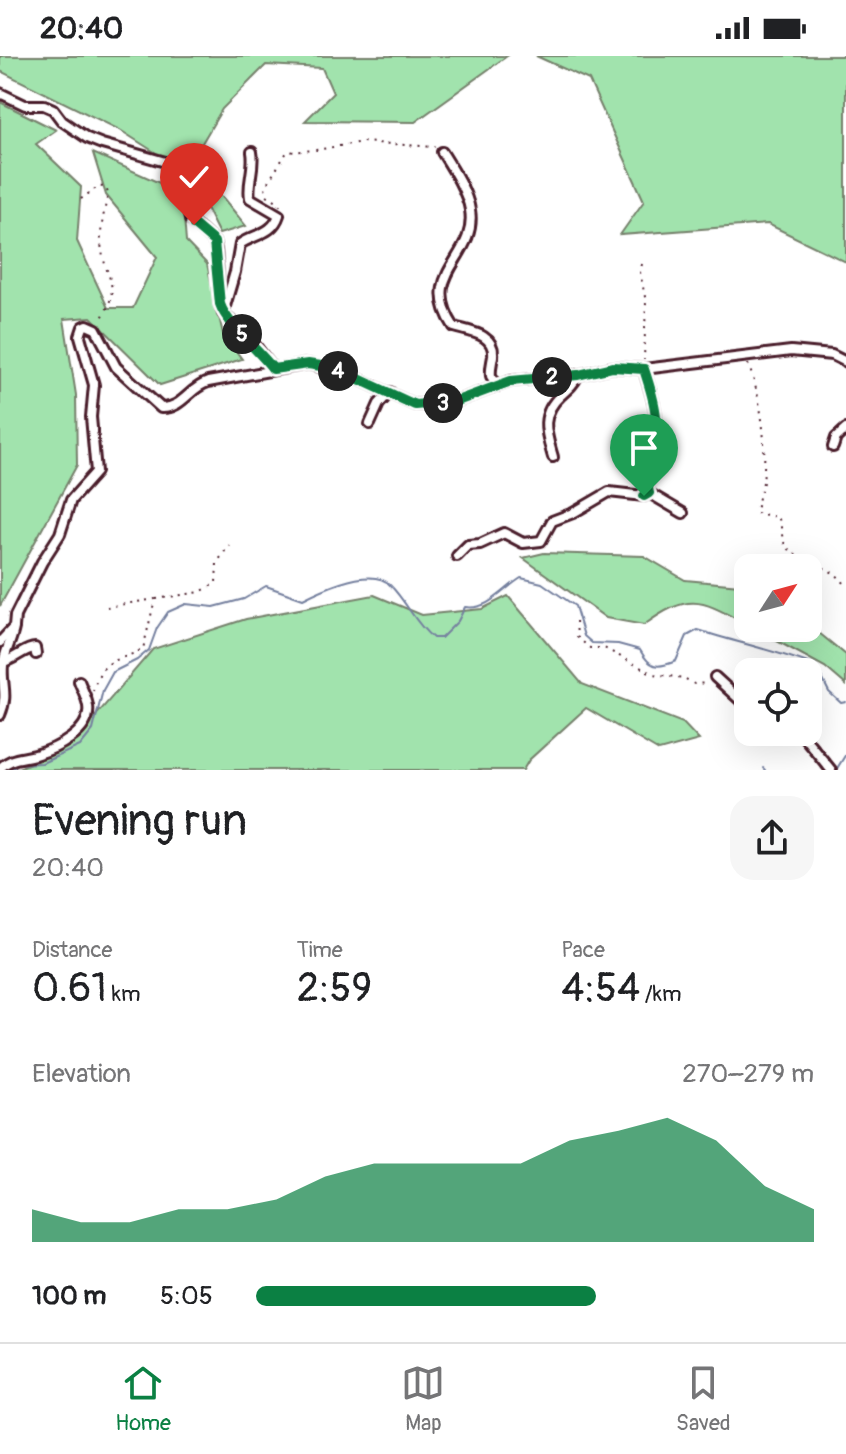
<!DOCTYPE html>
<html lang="en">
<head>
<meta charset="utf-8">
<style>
	body { margin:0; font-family:Pangolin,sans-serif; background:#f6f6f6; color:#202124; height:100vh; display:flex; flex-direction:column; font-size:30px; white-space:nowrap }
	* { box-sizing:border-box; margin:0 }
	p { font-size:26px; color:#757577 }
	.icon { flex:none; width:44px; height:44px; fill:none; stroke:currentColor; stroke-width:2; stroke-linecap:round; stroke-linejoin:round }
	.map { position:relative; height:714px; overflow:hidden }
	.sheet { display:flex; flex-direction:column; background:#fff; flex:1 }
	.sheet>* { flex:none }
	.needle { width:52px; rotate:54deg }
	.fabs { position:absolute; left:734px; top:498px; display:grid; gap:16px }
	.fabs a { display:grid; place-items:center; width:88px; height:88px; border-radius:16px; background:#fff; box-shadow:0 8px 32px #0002; font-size:40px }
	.pin { position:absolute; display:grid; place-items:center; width:68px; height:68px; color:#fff; margin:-82px -34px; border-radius:50% 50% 50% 0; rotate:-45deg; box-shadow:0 0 8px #0007 }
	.pin .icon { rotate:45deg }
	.km { position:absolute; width:40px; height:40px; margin:-20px; border-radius:50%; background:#222; color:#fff; font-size:22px; line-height:40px; text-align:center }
	.round { display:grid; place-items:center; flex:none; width:84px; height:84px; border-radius:24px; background:#f6f6f6 }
	.summary { display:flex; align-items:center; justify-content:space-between; height:136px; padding:0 32px }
	h1 { font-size:44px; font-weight:600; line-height:60px }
	.figures { display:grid; grid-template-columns:repeat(3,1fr); gap:12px; height:136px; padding:8px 32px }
	.figures div { display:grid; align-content:center }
	.figures b { font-size:40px; font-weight:600 }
	.figures small { font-size:22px; font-weight:400 }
	.figures p { font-size:22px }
	.chart { height:224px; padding:16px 32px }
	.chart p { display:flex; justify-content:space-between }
	.chart svg { width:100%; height:144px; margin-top:8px; fill:#0b8043; opacity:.7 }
	ul { padding:0 32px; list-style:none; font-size:26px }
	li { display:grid; grid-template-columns:128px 96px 1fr; align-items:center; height:60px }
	li i { height:20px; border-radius:10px; background:#0b8043 }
	.status { display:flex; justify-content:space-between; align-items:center; height:56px; padding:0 40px; background:#fff; direction:ltr }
	.status svg { height:22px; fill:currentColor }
	.dock { display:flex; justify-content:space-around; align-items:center; height:112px; border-top:2px solid #e0e0e0; background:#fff; font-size:22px; color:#757577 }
	.dock a { display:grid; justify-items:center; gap:4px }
	.dock .active { color:#0b8043 }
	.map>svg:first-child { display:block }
	.green { fill:#a1e3ad; stroke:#76816c; stroke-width:2 }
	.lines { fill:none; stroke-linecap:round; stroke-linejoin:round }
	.stream { stroke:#75809f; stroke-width:2 }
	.minor-casing { stroke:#4a1f2b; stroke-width:14 }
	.path { stroke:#4a1f2b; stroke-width:2; stroke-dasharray:2 6; stroke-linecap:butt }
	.minor { stroke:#fff; stroke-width:8 }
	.route-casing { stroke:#fff; stroke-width:16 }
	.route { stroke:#0b8043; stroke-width:10 }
</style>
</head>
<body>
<div class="status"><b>20:40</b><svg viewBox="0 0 49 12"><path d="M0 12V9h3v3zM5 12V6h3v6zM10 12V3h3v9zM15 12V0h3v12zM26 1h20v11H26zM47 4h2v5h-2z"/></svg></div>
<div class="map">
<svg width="846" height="714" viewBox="0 0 846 714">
	<rect width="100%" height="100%" fill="#fff"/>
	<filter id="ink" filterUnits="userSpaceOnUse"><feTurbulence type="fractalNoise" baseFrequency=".0125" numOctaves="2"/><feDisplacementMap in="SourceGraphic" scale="16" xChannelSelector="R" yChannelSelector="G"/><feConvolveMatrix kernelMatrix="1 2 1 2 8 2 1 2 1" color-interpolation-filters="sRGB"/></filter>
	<g filter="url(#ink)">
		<g class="green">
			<path d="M0 0H507L415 66 305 65 333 37 322 12 266 9 222 53 192 104 246 170 219 178 189 118 120 74 0 15Z"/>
			<path d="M536 0H846V206L768 168 620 179 644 145 589 24Z"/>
			<path d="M0 46 56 74 36 88 81 131 77 185 108 252H133L157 201 106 139 93 97 182 137 186 186 207 208 223 278 242 303 160 329 91 261 64 263 76 339 77 409 0 550Z"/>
			<path d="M544 497 644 500 685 524 740 529 748 532V569C701 544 691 535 644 569L606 562 523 502Z"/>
			<path d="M374 539 422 559 482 553 508 540 582 628 683 667 699 684 659 695 586 652 529 704 523 714H14L70 690 153 593 246 563Z"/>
			<path d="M808 568 846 599V629L825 611 753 572H808Z"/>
		</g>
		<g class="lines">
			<g class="stream">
				<path d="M763 712 765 714"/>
				<path d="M11 714 17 708 42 707 80 690 93 674 103 634 113 616 137 604 149 594 157 572 168 556 186 548 214 551 244 543 266 530 303 543C323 533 372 510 390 529 407 546 415 568 433 582H441L458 565 465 551C488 555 503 533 521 522L542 527 575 550 584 580 592 587 618 588 640 594C650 612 657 613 676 605L687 580 698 574C738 587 777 595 816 610L829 636 841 647 846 646"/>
				<path d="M836 714 846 698"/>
			</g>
			<g class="minor-casing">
				<g id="minor">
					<path d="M0 37 25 49H44L53 53 62 65 87 82 102 88 169 107 182 116 196 138 189 159 190 164 214 186 216 194 220 248 223 257"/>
					<path d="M252 96C255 112 247 127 250 142L279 159C273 178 255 178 240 188L235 216 223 257 255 289 273 313"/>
					<path d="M442 96C452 112 467 135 470 154 478 203 418 216 454 271 471 276 495 278 493 300 492 307 490 312 491 320L497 329"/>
					<path d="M370 368 379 348 390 336"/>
					<path d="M833 391 836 382 846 373"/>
					<path d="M553 401C546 377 539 359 561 339 569 332 573 329 578 319"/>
					<path d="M649 437 683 457"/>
					<path d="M457 500 468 489 480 488 504 477 523 487 541 485 552 465 573 457 609 436 644 440 649 437C644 424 658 382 656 362 655 345 648 329 644 313"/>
					<path d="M0 586 14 571 15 560 42 506 60 478 71 444 96 416 91 361 94 329 80 280 83 271 87 269 96 273 116 311 161 352C182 353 189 332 208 326L308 308 348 318 415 349 457 345 511 325 578 319 613 311 644 313 791 295 832 299 846 306"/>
					<path d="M3 606C14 604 25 592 35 592L36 598"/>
					<path d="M715 621 739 643H748"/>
					<path d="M0 659C9 638 1 629 3 609 4 597 12 584 14 572"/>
					<path d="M800 676 831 714"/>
					<path d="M0 712C12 701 20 703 35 699 56 693 92 676 88 650 87 642 82 633 79 625"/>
				</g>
			</g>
			<g class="path">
				<path d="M81 143 99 130 106 132 108 137C105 153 100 171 101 187 104 224 124 227 100 265"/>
				<path d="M280 150 279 146 267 139 265 131 287 96 316 94 362 86 435 91"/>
				<path d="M642 208 640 216 646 246 644 304"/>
				<path d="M748 308C762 344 767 387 763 426 761 436 757 446 756 457L778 461C783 470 780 484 787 491 803 509 833 508 846 530"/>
				<path d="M156 543 200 536 216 527 217 507 229 489"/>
				<path d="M576 565 577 581 590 592H604L653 618 684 622 694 628 708 627"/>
				<path d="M93 635C102 600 117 607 143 593L155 543 107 551"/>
			</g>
			<use href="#minor" class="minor"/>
		</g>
	</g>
	<g class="lines" filter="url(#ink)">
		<g class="route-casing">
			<path id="route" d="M194 169 214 186 220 248C227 269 259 294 273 313L308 308 321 310 348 318 415 349 457 345 511 325 578 319 613 311 644 313C649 329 655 345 656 362 658 382 644 424 649 437L644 440"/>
		</g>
		<use href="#route" class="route"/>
	</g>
</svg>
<div class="fabs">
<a><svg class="needle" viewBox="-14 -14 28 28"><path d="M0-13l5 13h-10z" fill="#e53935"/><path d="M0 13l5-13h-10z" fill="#757577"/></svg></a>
<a><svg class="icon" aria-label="locate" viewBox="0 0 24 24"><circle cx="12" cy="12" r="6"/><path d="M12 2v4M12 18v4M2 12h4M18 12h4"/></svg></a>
</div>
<div class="pin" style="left:644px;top:440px;background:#1e9e55"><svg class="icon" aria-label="arrive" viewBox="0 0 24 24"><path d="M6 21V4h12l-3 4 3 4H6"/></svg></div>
<div class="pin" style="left:194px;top:169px;background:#d93025"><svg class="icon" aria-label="check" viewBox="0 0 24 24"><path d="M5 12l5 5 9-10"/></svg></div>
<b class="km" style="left:552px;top:321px">2</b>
<b class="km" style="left:443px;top:347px">3</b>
<b class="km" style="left:338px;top:315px">4</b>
<b class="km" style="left:242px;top:278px">5</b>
</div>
<section class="sheet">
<div class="summary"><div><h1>Evening run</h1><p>20:40</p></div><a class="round"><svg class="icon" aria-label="share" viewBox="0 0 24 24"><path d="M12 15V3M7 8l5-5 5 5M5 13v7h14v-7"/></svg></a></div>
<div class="figures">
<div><p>Distance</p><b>0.61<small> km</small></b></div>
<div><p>Time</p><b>2:59</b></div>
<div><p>Pace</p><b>4:54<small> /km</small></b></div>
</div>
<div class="chart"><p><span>Elevation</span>270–279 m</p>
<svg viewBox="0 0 160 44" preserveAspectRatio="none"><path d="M0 44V34L10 38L20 38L30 34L40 34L50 31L60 24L70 20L80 20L90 20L100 20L110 13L120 10L130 6L140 13L150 27L160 34V44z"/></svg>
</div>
<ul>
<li><b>100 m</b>5:05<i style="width:61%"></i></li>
</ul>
</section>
<nav class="dock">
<a class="active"><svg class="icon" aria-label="home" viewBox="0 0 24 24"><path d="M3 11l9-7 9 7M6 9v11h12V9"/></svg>Home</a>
<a><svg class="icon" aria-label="map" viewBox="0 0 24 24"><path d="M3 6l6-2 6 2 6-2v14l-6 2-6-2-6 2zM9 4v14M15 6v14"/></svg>Map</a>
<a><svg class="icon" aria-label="saved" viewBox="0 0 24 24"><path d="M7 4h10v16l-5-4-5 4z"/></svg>Saved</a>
</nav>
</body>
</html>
